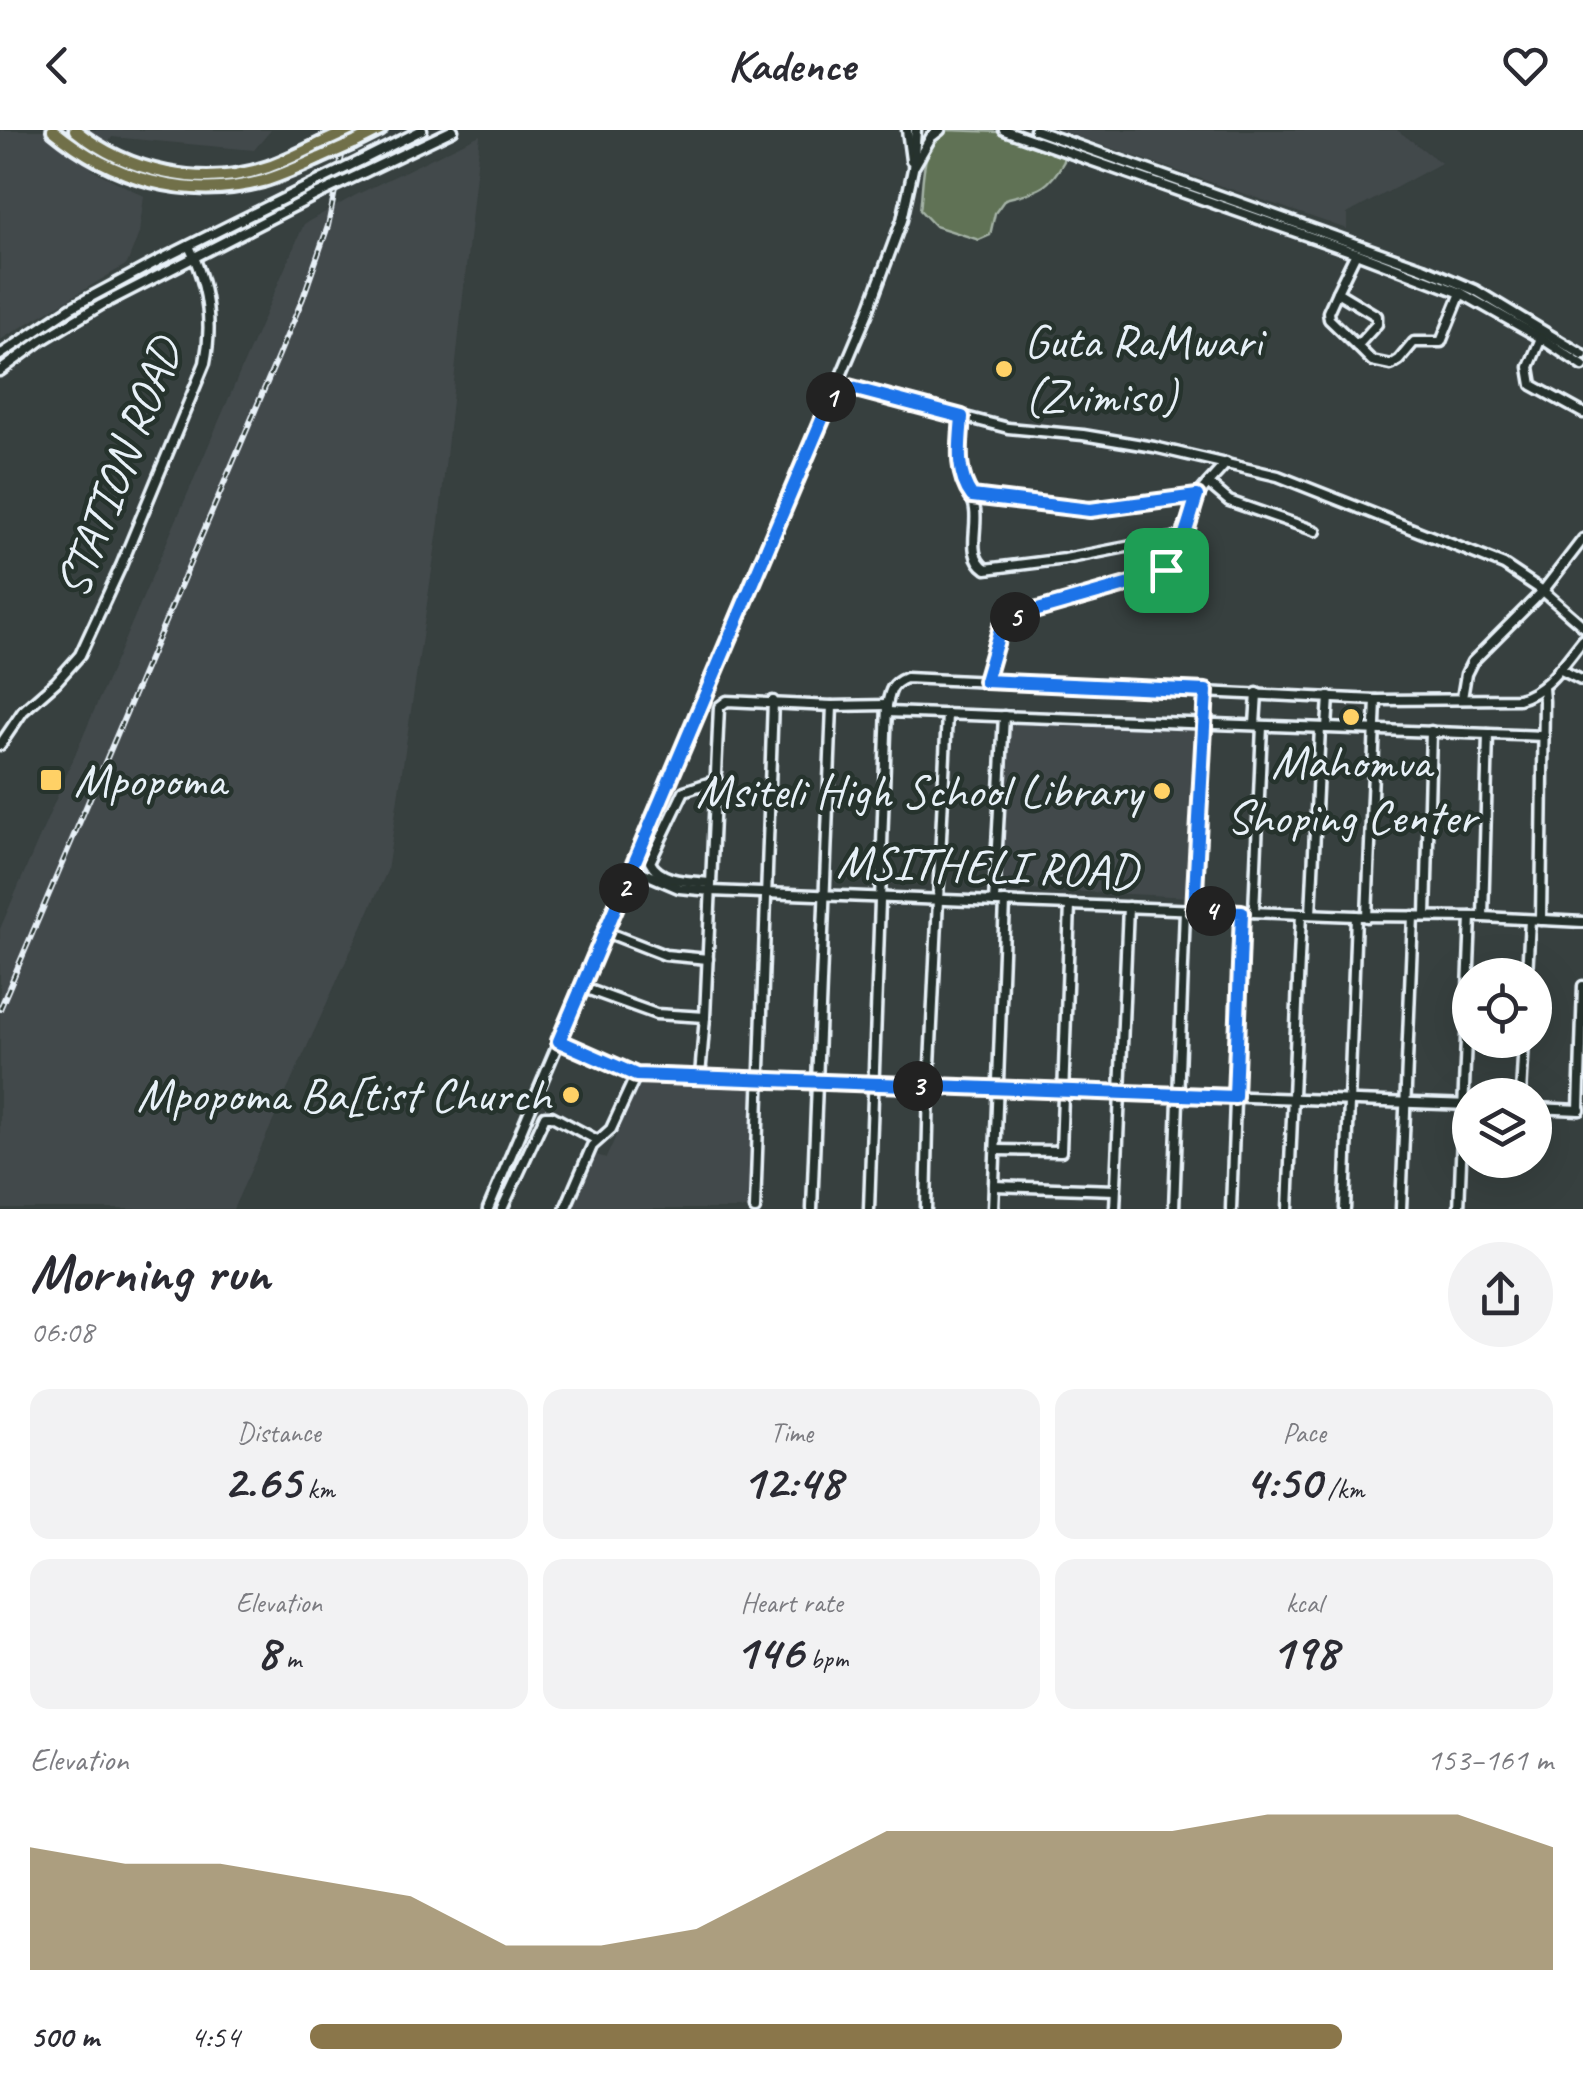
<!DOCTYPE html>
<html lang="en">
<head>
<meta charset="utf-8">
<style>
	body { margin:0; font-family:Caveat,sans-serif; background:#f2f2f3; color:#2b2b33; height:100vh; display:flex; flex-direction:column; font-size:38px; white-space:nowrap }
	* { box-sizing:border-box; margin:0 }
	p { font-size:32px; color:#7c7c81 }
	.icon { flex:none; width:55px; height:55px; fill:none; stroke:currentColor; stroke-width:2; stroke-linecap:round; stroke-linejoin:round }
	.map { position:relative; height:1079px; overflow:hidden }
	.sheet { display:flex; flex-direction:column; background:#fff; flex:1 }
	.sheet>* { flex:none }
	.fabs { position:absolute; left:1452px; top:828px; display:grid; gap:20px }
	.fabs a { display:grid; place-items:center; width:100px; height:100px; border-radius:50%; background:#fff; box-shadow:0 10px 40px #0002; font-size:50px }
	.pin { position:absolute; display:grid; place-items:center; width:85px; height:85px; color:#fff; margin:-42px; border-radius:20px; box-shadow:0 5px 15px #0006 }
	.km { position:absolute; width:50px; height:50px; margin:-25px; border-radius:50%; background:#222; color:#fff; font-size:28px; line-height:50px; text-align:center }
	.round { display:grid; place-items:center; flex:none; width:105px; height:105px; border-radius:52px; background:#f2f2f3 }
	.headline { display:flex; align-items:center; justify-content:space-between; height:170px; padding:0 30px }
	h1 { font-size:55px; font-weight:700; line-height:75px }
	.stats { display:grid; grid-template-columns:repeat(3,1fr); gap:15px; height:170px; padding:10px 30px }
	.stats div { display:grid; align-content:center; border-radius:20px; background:#f2f2f3; text-align:center }
	.stats b { font-size:50px; font-weight:700 }
	.stats small { font-size:28px; font-weight:400 }
	.stats p { font-size:28px }
	.chart { height:280px; padding:20px 30px }
	.chart p { display:flex; justify-content:space-between }
	.chart svg { width:100%; height:180px; margin-top:10px; fill:#8a764a; opacity:.7 }
	ul { padding:0 30px; list-style:none; font-size:32px }
	li { display:grid; grid-template-columns:160px 120px 1fr; align-items:center; height:75px }
	li i { height:25px; border-radius:12px; background:#8a764a }
	header { display:flex; justify-content:space-between; align-items:center; height:130px; padding:0 30px; background:#fff; font-size:45px; font-weight:700 }
	.map>svg:first-child { display:block }
	.built { fill:#43494c }
	.green { fill:#607255; stroke:#a4b2a6; stroke-width:2.5 }
	.lines { fill:none; stroke-linecap:round; stroke-linejoin:round }
	.minor-casing { stroke:#e8f1f8; stroke-width:15 }
	.major-casing { stroke:#e8f1f8; stroke-width:18 }
	.minor { stroke:#26332d; stroke-width:8 }
	.major { stroke:#71704a; stroke-width:10 }
	.rail-casing { stroke:#e8f1f8; stroke-width:6 }
	.rail { stroke:#26332d; stroke-width:2.5; stroke-dasharray:8; stroke-linecap:butt }
	.minor-bridge-casing { stroke:#e8f1f8; stroke-width:15; stroke-linecap:butt }
	.major-bridge-casing { stroke:#e8f1f8; stroke-width:18; stroke-linecap:butt }
	.minor-bridge { stroke:#26332d; stroke-width:8 }
	.major-bridge { stroke:#71704a; stroke-width:10 }
	.route-casing { stroke:#fff; stroke-width:20 }
	.route { stroke:#1a73e8; stroke-width:12 }
	.poi-dot { fill:#ffd166; stroke:#26332d; stroke-width:4 }
	.labels { text-anchor:middle; dominant-baseline:central; stroke-width:9; stroke-linejoin:round; paint-order:stroke }
	.poi-label { font-size:48px; fill:#e8f1f8; stroke:#26332d; text-anchor:start }
	.street-label { font-size:48px; fill:#e8f1f8; stroke:#26332d }
</style>
</head>
<body>
<header><svg class="icon" aria-label="back" viewBox="0 0 24 24"><path d="M15 5l-7 7 7 7"/></svg>Kadence<svg class="icon" aria-label="heart" viewBox="0 0 24 24"><path d="M12 20l-8-8c-3-5 5-10 8-4 3-6 11-1 8 4z"/></svg></header>
<div class="map">
<svg width="1583" height="1079" viewBox="0 0 1583 1079">
	<rect width="100%" height="100%" fill="#37403f"/>
	<filter id="ink" filterUnits="userSpaceOnUse"><feTurbulence type="fractalNoise" baseFrequency=".01" numOctaves="2"/><feDisplacementMap in="SourceGraphic" scale="20" xChannelSelector="R" yChannelSelector="G"/><feConvolveMatrix kernelMatrix="1 2 1 2 8 2 1 2 1" color-interpolation-filters="sRGB"/></filter>
	<g filter="url(#ink)">
		<g class="built">
			<path d="M0 0H271L254 20 112 7 91 39 144 66 139 103 127 134 0 210Z"/>
			<path d="M1059 0H1397L1441 33 1347 84V99Z"/>
			<path d="M480 5 439 393 387 741 233 1079H0V799L304 94 356 65Z"/>
			<path d="M1008 592 1198 600 1193 767 1002 758Z"/>
			<path d="M641 952 757 953 753 1079H573L596 1025 606 1028Z"/>
		</g>
		<path class="green" d="M948 0 1000 2 1063 26 1064 31C1047 62 1035 61 1005 69L995 83 990 105 979 110 935 96 920 80C924 53 919 13 948 0Z"/>
		<g class="lines">
			<g class="minor-casing">
				<g id="minor">
					<path d="M907 0 911 30"/>
					<path d="M1004 0 1356 123 1461 163 1541 208 1583 236"/>
					<path d="M1035 0 1423 138 1475 160 1583 225"/>
					<path d="M360 31 422 0"/>
					<path d="M915 35 931 7 940 0"/>
					<path d="M365 42 453 0"/>
					<path d="M1356 123 1337 162 1377 186V194L1357 216 1372 231 1391 235 1399 230 1414 212H1441L1461 163"/>
					<path d="M1337 162 1328 182 1329 189 1357 216"/>
					<path d="M1541 208 1529 237 1532 255 1583 283"/>
					<path d="M0 225 72 177 158 131 323 49"/>
					<path d="M0 241 42 210 101 175 318 64"/>
					<path d="M837 254 1008 298 1083 305 1154 317 1278 346 1504 435 1543 461 1583 496"/>
					<path d="M962 287C961 308 958 329 964 350 967 361 974 368 975 380 978 400 966 425 986 439L1065 429 1183 406"/>
					<path d="M1209 354 1229 371 1316 401"/>
					<path d="M972 366 1090 380 1197 366"/>
					<path d="M1559 539 1583 551"/>
					<path d="M985 551 1001 496 1006 489 1158 446C1183 429 1183 395 1196 369 1202 357 1217 345 1226 333"/>
					<path d="M1462 568 1466 544 1472 532 1543 461 1583 409"/>
					<path d="M887 582 1544 606"/>
					<path d="M1255 595 1257 563"/>
					<path d="M1327 598 1329 567"/>
					<path d="M0 615 23 581 56 552 80 525 121 436 205 233C213 193 207 153 189 116"/>
					<path d="M632 738 679 758 711 761 1356 786 1483 787 1583 792"/>
					<path d="M711 753C691 751 660 753 650 732L684 661 717 650"/>
					<path d="M994 772 1004 586"/>
					<path d="M1194 780 1206 561"/>
					<path d="M1254 782 1262 596"/>
					<path d="M1311 784 1320 598"/>
					<path d="M1426 786 1431 601"/>
					<path d="M1367 787 1376 570"/>
					<path d="M1483 787 1488 604"/>
					<path d="M1541 790 1544 571 1543 558"/>
					<path d="M606 802 665 825 708 829"/>
					<path d="M1527 845 1530 790"/>
					<path d="M581 857 656 884 705 887"/>
					<path d="M559 911 636 945 1470 975"/>
					<path d="M700 946 705 887 719 577 727 571 832 576 887 575"/>
					<path d="M1521 965 1524 910"/>
					<path d="M1535 978 1580 980"/>
					<path d="M1579 980 1583 856"/>
					<path d="M996 1020 1061 1021 1070 775"/>
					<path d="M994 1056 1115 1060"/>
					<path d="M488 1079 868 182 902 90 913 39 916 0"/>
					<path d="M502 1079 545 986H552L597 1010"/>
					<path d="M565 1079 592 1016 611 999 636 945"/>
					<path d="M755 1079 773 571"/>
					<path d="M812 1079 832 576"/>
					<path d="M869 1079 887 575C890 561 891 554 906 548L1376 570 1518 569C1547 562 1564 533 1583 510"/>
					<path d="M926 1079 929 956 947 584"/>
					<path d="M993 1079 1005 772"/>
					<path d="M1115 1079 1128 777"/>
					<path d="M1174 1079 1185 780"/>
					<path d="M1231 1079 1242 782"/>
					<path d="M1288 1079 1301 784"/>
					<path d="M1345 1079 1356 786"/>
					<path d="M1401 1079 1413 786"/>
					<path d="M1459 1079 1471 787"/>
				</g>
			</g>
			<g class="major-casing">
				<g id="major">
					<path d="M53 0C112 49 187 71 263 51 283 45 302 36 320 28"/>
					<path d="M75 0C128 43 203 59 268 37 288 30 307 20 326 11"/>
					<path d="M354 13 380 0"/>
				</g>
			</g>
			<use href="#minor" class="minor"/>
			<use href="#major" class="major"/>
			<g class="rail-casing">
				<path id="rail" d="M0 879 303 168 328 96 347 0"/>
			</g>
			<use href="#rail" class="rail"/>
			<g class="minor-bridge-casing">
				<g id="minor-bridge">
					<path d="M323 49 360 31"/>
					<path d="M318 64 365 42"/>
				</g>
			</g>
			<g class="major-bridge-casing">
				<g id="major-bridge">
					<path d="M326 11 350 0"/>
					<path d="M320 28 354 13"/>
				</g>
			</g>
			<use href="#minor-bridge" class="minor-bridge"/>
			<use href="#major-bridge" class="major-bridge"/>
		</g>
	</g>
	<g class="lines" filter="url(#ink)">
		<g class="route-casing">
			<path id="route" d="M837 254 962 287C960 313 955 343 972 366L1090 380 1197 366C1188 392 1182 429 1158 446L1006 489 1001 496 985 551 1206 561 1194 780 1242 782 1235 967 636 945 559 911Z"/>
		</g>
		<use href="#route" class="route"/>
	</g>
	<g class="poi-dot">
		<circle cx="1004" cy="239" r="10"/>
		<circle cx="1351" cy="587" r="10"/>
		<rect x="39" y="638" width="24" height="24" rx="5"/>
		<circle cx="1162" cy="661" r="10"/>
		<circle cx="571" cy="965" r="10"/>
	</g>
	<g class="labels">
		<g class="poi-label">
			<text x="1024" y="211">Guta RaMwari<tspan x="1024" dy="55">(Zvimiso)</tspan></text>
			<text x="1351" y="632" text-anchor="middle">Mahomva<tspan x="1351" dy="55">Shoping Center</tspan></text>
			<text x="74" y="650">Mpopoma</text>
			<text x="1142" y="661" text-anchor="end">Msiteli High School Library</text>
			<text x="551" y="965" text-anchor="end">Mpopoma Ba[tist Church</text>
		</g>
		<g class="street-label">
			<text transform="translate(118 338) rotate(-69)">STATION ROAD</text>
			<text transform="translate(987 736) rotate(2)">MSITHELI ROAD</text>
		</g>
	</g>
</svg>
<div class="fabs">
<a><svg class="icon" aria-label="locate" viewBox="0 0 24 24"><circle cx="12" cy="12" r="6"/><path d="M12 2v4M12 18v4M2 12h4M18 12h4"/></svg></a>
<a><svg class="icon" aria-label="layers" viewBox="0 0 24 24"><path d="M12 4l9 5-9 5-9-5zM3 14l9 5 9-5"/></svg></a>
</div>
<div class="pin" style="left:1166px;top:440px;background:#1e9e55"><svg class="icon" aria-label="arrive" viewBox="0 0 24 24"><path d="M6 21V4h12l-3 4 3 4H6"/></svg></div>
<b class="km" style="left:831px;top:267px">1</b>
<b class="km" style="left:624px;top:758px">2</b>
<b class="km" style="left:918px;top:956px">3</b>
<b class="km" style="left:1211px;top:781px">4</b>
<b class="km" style="left:1015px;top:487px">5</b>
</div>
<section class="sheet">
<div class="headline"><div><h1>Morning run</h1><p>06:08</p></div><a class="round"><svg class="icon" aria-label="share" viewBox="0 0 24 24"><path d="M12 15V3M7 8l5-5 5 5M5 13v7h14v-7"/></svg></a></div>
<div class="stats">
<div><p>Distance</p><b>2.65<small> km</small></b></div>
<div><p>Time</p><b>12:48</b></div>
<div><p>Pace</p><b>4:50<small> /km</small></b></div>
</div>
<div class="stats">
<div><p>Elevation</p><b>8<small> m</small></b></div>
<div><p>Heart rate</p><b>146<small> bpm</small></b></div>
<div><p>kcal</p><b>198</b></div>
</div>
<div class="chart"><p><span>Elevation</span>153–161 m</p>
<svg viewBox="0 0 160 44" preserveAspectRatio="none"><path d="M0 44V14L10 18L20 18L30 22L40 26L50 38L60 38L70 34L80 22L90 10L100 10L110 10L120 10L130 6L140 6L150 6L160 14V44z"/></svg>
</div>
<ul>
<li><b>500 m</b>4:54<i style="width:83%"></i></li>
</ul>
</section>
</body>
</html>
